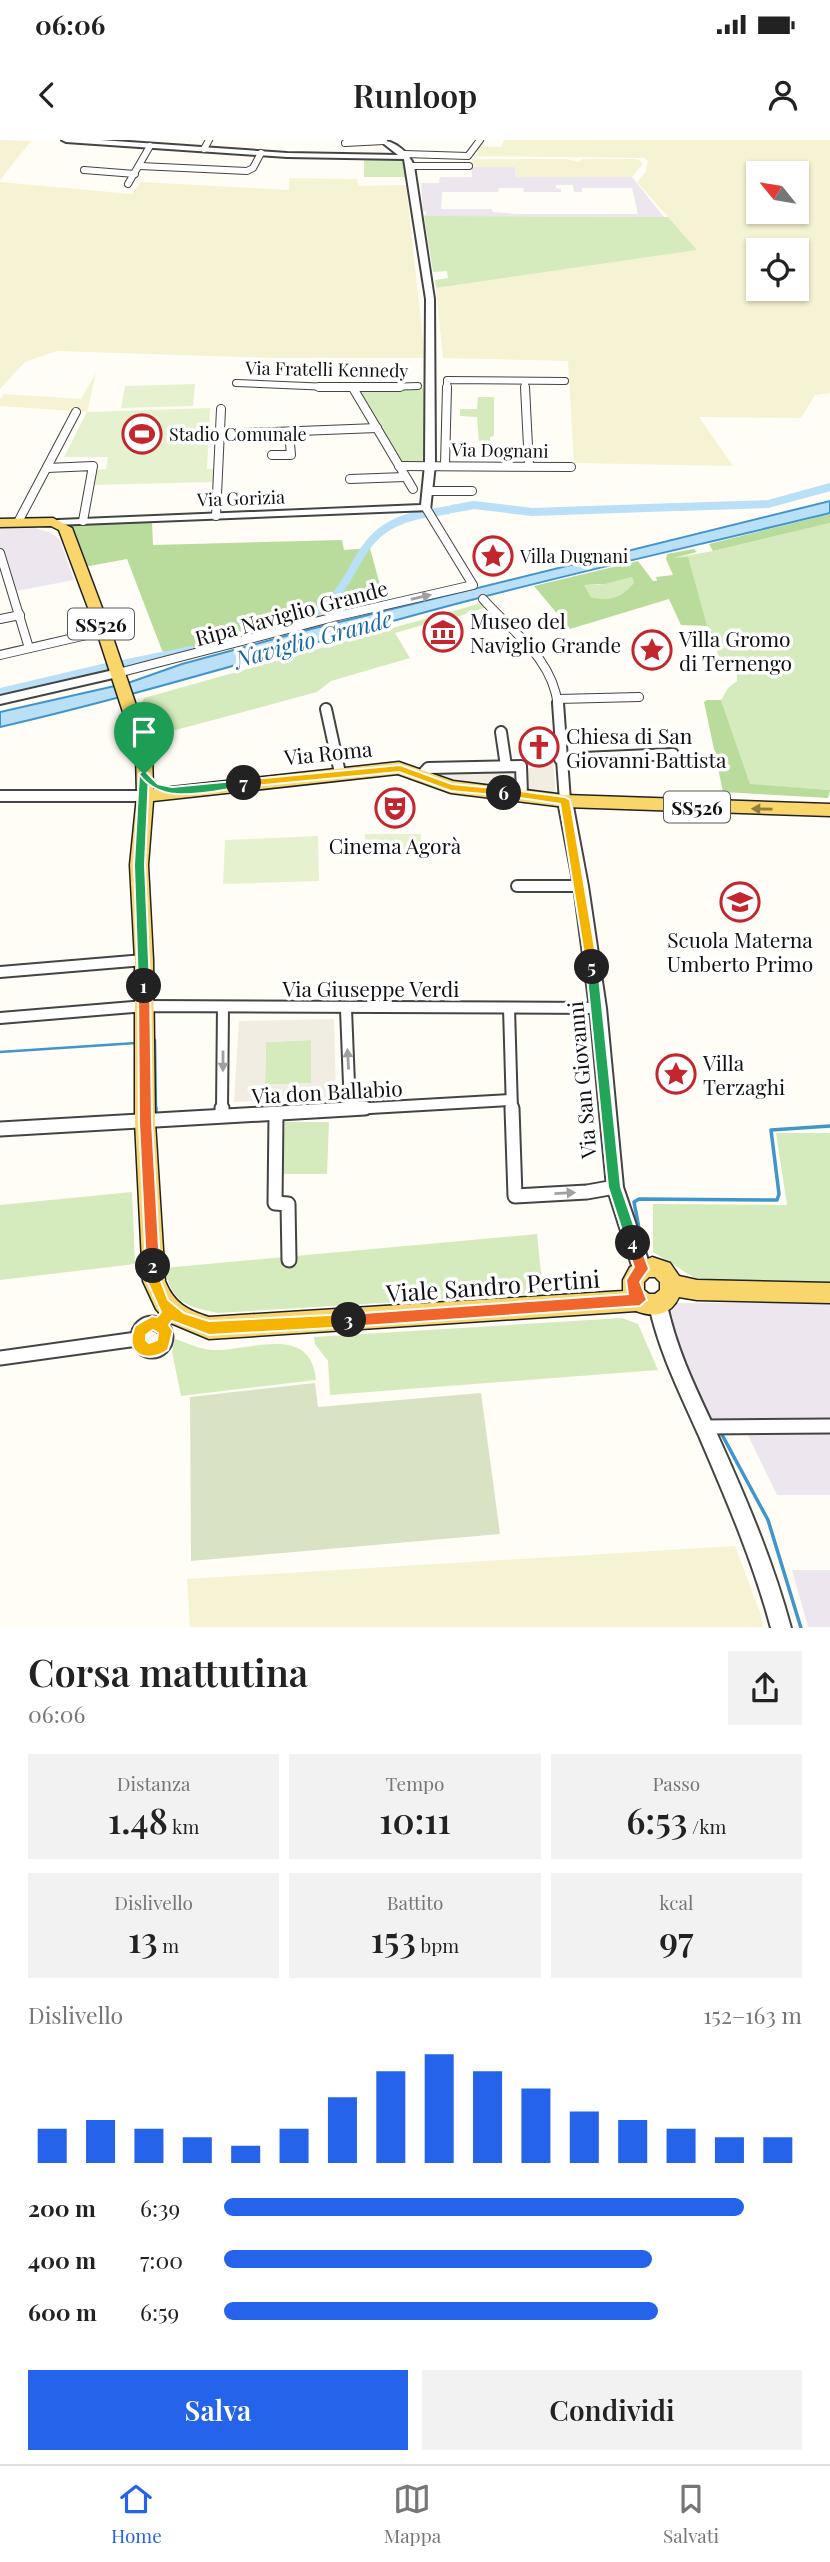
<!DOCTYPE html>
<html lang="it">
<head>
<meta charset="utf-8">
<style>
	body { margin:0; font-family:"Playfair Display",serif; background:#f2f2f2; color:#222; height:100vh; display:flex; flex-direction:column; font-size:26px; white-space:nowrap }
	* { box-sizing:border-box; margin:0 }
	p { font-size:23px; color:#767676 }
	.icon { flex:none; width:38px; height:38px; fill:none; stroke:currentColor; stroke-width:2; stroke-linecap:round; stroke-linejoin:round }
	.map { position:relative; height:1488px; overflow:hidden }
	.drawer { display:flex; flex-direction:column; background:#fff; flex:1 }
	.drawer>* { flex:none }
	.needle { width:46px; rotate:300deg }
	.fabs { position:absolute; left:746px; top:21px; display:grid; gap:14px }
	.fabs a { display:grid; place-items:center; width:63px; height:63px; border-radius:0px; background:#fff; box-shadow:0 2px 5px #0004; font-size:35px }
	.pin { position:absolute; display:grid; place-items:center; width:60px; height:60px; color:#fff; margin:-72px -30px; border-radius:50% 50% 50% 0; rotate:-45deg; box-shadow:0 0 7px #0007 }
	.pin .icon { rotate:45deg }
	.km { position:absolute; width:35px; height:35px; margin:-18px; border-radius:50%; background:#222; color:#fff; font-size:19px; line-height:35px; text-align:center }
	.round { display:grid; place-items:center; flex:none; width:74px; height:74px; border-radius:0px; background:#f2f2f2 }
	.headline { display:flex; align-items:center; justify-content:space-between; height:119px; padding:0 28px }
	h1 { font-size:38px; font-weight:600; line-height:52px }
	.figures { display:grid; grid-template-columns:repeat(3,1fr); gap:10px; height:119px; padding:7px 28px }
	.figures div { display:grid; align-content:center; border-radius:0px; background:#f2f2f2; text-align:center }
	.figures b { font-size:35px; font-weight:600 }
	.figures small { font-size:19px; font-weight:400 }
	.figures p { font-size:19px }
	.chart { height:196px; padding:14px 28px }
	.chart p { display:flex; justify-content:space-between }
	.chart svg { width:100%; height:126px; margin-top:7px; stroke:#2563eb; stroke-width:6 }
	.primary-button { display:flex; gap:14px; margin-top:auto; padding:14px 28px }
	.primary-button a { flex:1; height:80px; border-radius:0px; background:#2563eb; color:#fff; font-size:28px; font-weight:600; line-height:80px; text-align:center }
	.primary-button a+a { background:#f2f2f2; color:#222 }
	ul { padding:0 28px; list-style:none; font-size:23px }
	li { display:grid; grid-template-columns:112px 84px 1fr; align-items:center; height:52px }
	li i { height:18px; border-radius:9px; background:#2563eb }
	.status { display:flex; justify-content:space-between; align-items:center; height:49px; padding:0 35px; background:#fff; direction:ltr }
	.status svg { height:19px; fill:currentColor }
	header { display:flex; justify-content:space-between; align-items:center; height:91px; padding:0 28px; background:#fff; font-size:32px; font-weight:600 }
	.tab-bar { display:flex; justify-content:space-around; align-items:center; height:98px; border-top:2px solid #e0e0e0; background:#fff; font-size:19px; color:#767676 }
	.tab-bar a { display:grid; justify-items:center; gap:4px }
	.tab-bar .active { color:#2563eb }
	.map>svg:first-child { display:block }
	.industrial { fill:#eee6ef; fill-rule:evenodd }
	.farmland { fill:#f6f3d4; fill-rule:evenodd }
	.green { fill:#d5ebbd }
	.forest { fill:#b9dc9c; fill-rule:evenodd }
	.cemetery { fill:#d9e3c4 }
	.pitch { fill:#e6f2cf }
	.plaza { fill:#f1ede2; fill-rule:evenodd }
	.water { fill:#b9e0f7; stroke:#3f96cf; stroke-width:2 }
	.lines { fill:none; stroke-linecap:round; stroke-linejoin:round }
	.stream-far1 { stroke:#3f96cf; stroke-width:2.5 }
	.stream { stroke:#3f96cf; stroke-width:3.5 }
	.canal { stroke:#b9e0f7; stroke-width:8 }
	.minor-far3-casing { stroke:#444; stroke-width:8 }
	.minor-far2-casing { stroke:#444; stroke-width:10 }
	.minor-far1-casing { stroke:#444; stroke-width:14 }
	.minor-casing { stroke:#444; stroke-width:17 }
	.tertiary-casing { stroke:#444; stroke-width:4 }
	.primary-casing { stroke:#222; stroke-width:3 }
	.minor-far3 { stroke:#fff; stroke-width:6 }
	.minor-far2 { stroke:#fff; stroke-width:8 }
	.minor-far1 { stroke:#fff; stroke-width:10 }
	.minor { stroke:#fff; stroke-width:13 }
	.tertiary { fill:#fff; fill-rule:evenodd }
	.primary { fill:#f9d66b; fill-rule:evenodd }
	.oneway { fill:#a0a0a0 }
	.oneway2 { fill:#917d42 }
	.split-1 { fill:#22a559; stroke:#fff; stroke-width:2 }
	.split-2 { fill:#f0652b; stroke:#fff; stroke-width:2 }
	.split-3 { fill:#f5b400; stroke:#fff; stroke-width:2; fill-rule:evenodd }
	.split-4 { fill:#f0652b; stroke:#fff; stroke-width:2 }
	.split-5 { fill:#22a559; stroke:#fff; stroke-width:2 }
	.split-6 { fill:#f5b400; stroke:#fff; stroke-width:2 }
	.split-7 { fill:#f5b400; stroke:#fff; stroke-width:2 }
	.split-8 { fill:#22a559; stroke:#fff; stroke-width:2 }
	.labels { text-anchor:middle; dominant-baseline:central; stroke-width:7; stroke-linejoin:round; paint-order:stroke }
	.far-street-label { font-size:18px; fill:#111; stroke:#fff }
	.far-poi-label { font-size:18px; fill:#111; stroke:#fff; text-anchor:start }
	.shield { fill:#fff; stroke:#585858; stroke-width:2 }
	.shield-label { font-size:19px; font-weight:bold; fill:#111 }
	.street-label { font-size:21px; fill:#111; stroke:#fff }
	.poi-label { font-size:21px; fill:#111; stroke:#fff; text-anchor:start }
	.water-label { font-size:23px; font-style:italic; fill:#1768a6; stroke:#fff }
	.near-street-label { font-size:24px; fill:#111; stroke:#fff }
</style>
</head>
<body>
<div class="status"><b>06:06</b><svg viewBox="0 0 49 12"><path d="M0 12V9h3v3zM5 12V6h3v6zM10 12V3h3v9zM15 12V0h3v12zM26 1h20v11H26zM47 4h2v5h-2z"/></svg></div>
<header><svg class="icon" aria-label="back" viewBox="0 0 24 24"><path d="M15 5l-7 7 7 7"/></svg>Runloop<svg class="icon" aria-label="person" viewBox="0 0 24 24"><circle cx="12" cy="8" r="4"/><path d="M4 21q1-7 8-7t8 7"/></svg></header>
<div class="map">
<svg width="830" height="1488" viewBox="0 0 830 1488">
	<rect width="100%" height="100%" fill="#fffdf5"/>
	<g class="industrial">
		<path d="M472 27H515L516 37H632L664 77 424 76 427 72 423 71 421 43H439L440 37H472ZM556 45H573L574 52H582V48H632L638 74H518L493 72 492 69H441L442 52H498L499 48H523L524 52H561V49L556 48Z"/>
		<path d="M0 386H29L51 393 60 400 74 440 11 452 0 416Z"/>
		<path d="M830 1162V1355H777L740 1279H710L665 1176 667 1166 678 1163Z"/>
		<path d="M792 1430H830V1487H808Z"/>
	</g>
	<g class="farmland">
		<path d="M0 0 31 1 0 40Z"/>
		<path d="M504 0H830V253L815 255 801 278 699 277 733 326 574 323 568 221 443 218 436 148 697 110 637 42 646 32 648 21 644 18 476 16 479 6 501 7ZM758 33H796V72H758ZM758 110H796V149H758Z"/>
		<path d="M472 19H566L579 22 582 19H635L640 20 642 25 632 37H516L515 27H472Z"/>
		<path d="M289 38 357 39 359 46 406 45 425 218H271L57 211 25 222 0 249V42L132 54 141 42 289 50Z"/>
		<path d="M96 233 87 272 0 266V259L4 254 81 259Z"/>
		<path d="M735 1406 761 1475 763 1487H190L187 1439Z"/>
	</g>
	<g class="green">
		<path d="M364 17 403 19 408 37H364Z"/>
		<path d="M424 76 668 77 697 110 436 148 435 140 448 138 447 131 433 132Z"/>
		<path d="M427 248 426 324 400 325 355 249Z"/>
		<path d="M478 257H494V296L490 297 488 317H480L477 277 460 276V269H477Z"/>
		<path d="M830 383V650L750 645 721 560 728 548 737 541V535L723 527 704 479 672 418 713 411Z"/>
		<path d="M632 437 634 443C619 460 614 463 591 457L583 445H599Z"/>
		<path d="M485 462 490 466 451 479 441 480 443 484 433 487 430 483 395 493 410 518 331 541 317 552 150 597 141 564 144 558Z"/>
		<path d="M311 900V943L265 945 266 902Z"/>
		<path d="M285 982H329L327 1034H282Z"/>
		<path d="M776 993H830V1145H713L693 1137 653 1112V1064L787 1065Z"/>
		<path d="M132 1052 135 1124 0 1140V1065Z"/>
		<path d="M537 1094 543 1153 218 1173C184 1166 173 1163 164 1128Z"/>
		<path d="M622 1178 638 1184 658 1230 330 1255 328 1221 315 1204 314 1197Z"/>
		<path d="M175 1199C187 1203 200 1209 212 1210 250 1211 311 1183 316 1240L181 1256 172 1212Z"/>
	</g>
	<g class="forest">
		<path d="M830 374V383L713 411 709 404Z"/>
		<path d="M152 382 153 405 342 400 344 410 370 408 381 449 330 461 292 484 218 503 163 513 127 419 84 427 67 384Z"/>
		<path d="M694 409 697 412 673 418 688 417 707 486 681 485 669 459 570 489 534 446 638 421 653 441H657L656 437 673 435 666 419 667 414ZM632 437 634 443C620 458 612 462 591 457L584 445 605 444Z"/>
		<path d="M707 560H721L750 644 830 650 828 658 723 652 704 562Z"/>
	</g>
	<path class="cemetery" d="M315 1243 318 1267 481 1253 500 1394 191 1421 190 1257Z"/>
	<g class="pitch">
		<path d="M195 244 193 266 121 268 125 246Z"/>
		<path d="M210 268 207 329H215L214 342 94 345 96 330 106 329 108 317H64L87 272Z"/>
		<path d="M365 694H421L420 715 365 714Z"/>
		<path d="M318 696 319 741 223 744 225 700Z"/>
	</g>
	<g class="plaza">
		<path d="M547 622H553L556 655 446 644 433 634 442 630 445 633 503 632 504 630 547 627Z"/>
		<path d="M334 879 336 957 234 962 239 881ZM311 900V943L265 945 266 902Z"/>
	</g>
	<path class="water" d="M830 361V373C712 402 593 428 475 459 316 500 160 550 0 587V572L128 543 182 524 311 489Z"/>
	<g class="lines">
		<g class="stream-far1">
			<path d="M151 901 155 900 156 970"/>
			<path d="M0 912 136 903"/>
		</g>
		<g class="stream">
			<path d="M156 968V976"/>
			<path d="M639 1088 634 1062 639 1059 777 1060 779 1054 771 990 830 986"/>
			<path d="M720 1291 768 1380 801 1488"/>
		</g>
		<g class="canal">
			<path d="M679 367 768 364 830 347"/>
			<path d="M452 369 474 365 532 372 675 367"/>
			<path d="M431 373 448 370"/>
			<path d="M264 492C281 487 300 484 315 474 366 439 348 388 424 374"/>
			<path d="M123 524 191 510"/>
			<path d="M0 552 107 527"/>
		</g>
		<g class="minor-far3-casing">
			<g id="minor-far3">
				<path d="M345 3 384 1"/>
				<path d="M204 9 209 0"/>
				<path d="M405 14 468 16 480 0"/>
				<path d="M140 26 247 31 253 28 261 13"/>
				<path d="M410 26H469"/>
				<path d="M84 30 135 34"/>
				<path d="M128 44 150 6"/>
				<path d="M525 241V248"/>
				<path d="M236 243 353 248 418 246"/>
				<path d="M447 248V240L565 241"/>
			</g>
		</g>
		<g class="minor-far2-casing">
			<g id="minor-far2">
				<path d="M319 247H400"/>
				<path d="M525 247 529 326"/>
				<path d="M353 248 413 349"/>
				<path d="M219 294 377 288"/>
				<path d="M272 315H291L289 292"/>
				<path d="M445 325 447 247"/>
				<path d="M399 326 571 327"/>
				<path d="M47 328 93 326 83 381"/>
				<path d="M350 339 405 337"/>
				<path d="M429 351H472"/>
				<path d="M216 376 221 269"/>
				<path d="M18 382 76 272"/>
				<path d="M0 413 29 508"/>
				<path d="M483 459C513 493 552 517 558 565"/>
				<path d="M0 479 20 475"/>
				<path d="M0 515 104 491"/>
				<path d="M118 533 338 476 473 445 426 368"/>
				<path d="M558 559 639 557"/>
			</g>
		</g>
		<g class="minor-far1-casing">
			<g id="minor-far1">
				<path d="M558 563 565 661"/>
				<path d="M326 569 340 633"/>
				<path d="M501 592 506 626"/>
				<path d="M560 619 673 614"/>
				<path d="M421 636 428 628 521 626 522 654"/>
				<path d="M0 656H145"/>
				<path d="M517 746H581"/>
				<path d="M0 832 144 820"/>
				<path d="M509 868 512 970"/>
				<path d="M346 869 350 969"/>
				<path d="M0 878 145 866 598 868"/>
				<path d="M222 970 223 867"/>
				<path d="M335 970 511 960"/>
			</g>
		</g>
		<g class="minor-casing">
			<g id="minor">
				<path d="M512 968 515 1056 587 1052 615 1047"/>
				<path d="M222 975V968"/>
				<path d="M276 975 275 1063 288 1064 289 1120"/>
				<path d="M0 989 365 968"/>
				<circle cx="152" cy="1197" r="14"/>
				<path d="M0 1218 137 1199"/>
				<path d="M704 1287 830 1286"/>
			</g>
		</g>
		<g class="tertiary-casing">
			<g id="tertiary">
				<path d="M62 0H100L287 13 398 15 379 0C394 0 409 12 414 26L434 159 435 325 430 370 54 385 53 383 58 380 421 365 425 325 426 159 404 19 287 17 66 2Z"/>
				<path d="M118 529 122 530 124 533 122 536 0 564V556Z"/>
				<path d="M565 656 572 661 588 746 606 868 623 1047 651 1129 648 1135 642 1137 636 1135 633 1129 607 1047 590 868 574 746 558 661Z"/>
				<path d="M658 1157 664 1159 667 1165C677 1212 698 1253 718 1296 746 1358 773 1421 791 1488H771C753 1421 726 1359 699 1296 680 1253 659 1212 649 1165L652 1159Z"/>
			</g>
		</g>
		<g class="primary-casing">
			<path id="primary" d="M53 378 72 388 110 489 152 612 153 649 399 622 453 641 565 655 830 664V676L565 667 451 653 398 634 153 661 148 725 153 820 155 982 165 1141C174 1163 187 1170 209 1177L623 1151V1140L630 1127 652 1117 670 1123 679 1136 697 1140 830 1143V1163L697 1160 679 1157C671 1175 654 1178 636 1171L209 1199 166 1181 156 1169 143 1141 135 982V820L130 725 137 656 136 612 96 489 59 390 51 386 0 387V379ZM649 1137H655L660 1142V1150L655 1154H649L644 1150V1142Z"/>
		</g>
		<use href="#minor-far3" class="minor-far3"/>
		<use href="#minor-far2" class="minor-far2"/>
		<use href="#minor-far1" class="minor-far1"/>
		<use href="#minor" class="minor"/>
		<use href="#tertiary" class="tertiary"/>
		<use href="#primary" class="primary"/>
	</g>
	<defs><path id="oneway-solid" d="M-6-.8H1V-3.2L6.5 0L1 3.2V.8H-6Z" transform="scale(1.75)"/></defs>
	<g class="oneway">
		<use href="#oneway-solid" transform="translate(421 457) rotate(-13)"/>
		<use href="#oneway-solid" transform="translate(348 919) rotate(-93)"/>
		<use href="#oneway-solid" transform="translate(223 921) rotate(90)"/>
		<use href="#oneway-solid" transform="translate(565 1053) rotate(-3)"/>
	</g>
	<use class="oneway2" href="#oneway-solid" transform="translate(762 669) rotate(-179)"/>
	<path class="split-1" d="M144 630 149 634 145 725 150 846 144 851 138 846 134 725 139 634Z"/>
	<path class="split-2" d="M144 841 150 846 152 982 160 1126 153 1133 146 1126 139 982 138 846Z"/>
	<path class="split-3" d="M153 1120 160 1126 161 1141 168 1160 184 1173 209 1181 349 1174 356 1180 349 1187 209 1195 172 1181 169 1185 173 1191 168 1210C146 1225 123 1214 135 1186L152 1176 157 1177 161 1172 147 1141 146 1126ZM153 1190 158 1193 157 1200 149 1203 146 1200V1195Z"/>
	<path class="split-4" d="M633 1097 638 1099 649 1129 640 1142 647 1160 640 1166 349 1187 341 1180 349 1174 628 1154 626 1140 634 1127 626 1103Z"/>
	<path class="split-5" d="M592 822 598 827 621 1047 640 1103 633 1110 626 1103 608 1047 586 827Z"/>
	<path class="split-6" d="M504 649 565 657 570 660 598 827 596 830H588L586 827 560 664 500 655 499 653Z"/>
	<path class="split-7" d="M400 625 452 644 504 649 509 653 504 656 451 651 399 632 244 647 239 643 244 640Z"/>
	<path class="split-8" d="M144 630 158 644 172 647 244 640 250 643 244 647C209 651 162 667 139 634Z"/>
	<defs>
		<g id="stadium-ring" transform="scale(2.0125)"><circle r="9.5" fill="#fff" stroke="#c4262e" stroke-width="1.5"/><path d="M0-5a6.5 5 0 1 0 0 10a6.5 5 0 1 0 0-10ZM-3.5-1.8h7v3.6h-7Z" fill="#c4262e"/></g>
		<g id="sight-ring" transform="scale(2.0125)"><circle r="9.5" fill="#fff" stroke="#c4262e" stroke-width="1.5"/><path d="M0-6L1.8-2.2L6-1.7L2.9 1.2L3.7 5.4L0 3.3L-3.7 5.4L-2.9 1.2L-6-1.7L-1.8-2.2Z" fill="#c4262e"/></g>
		<g id="museum-ring" transform="scale(2.0125)"><circle r="9.5" fill="#fff" stroke="#c4262e" stroke-width="1.5"/><path d="M0-6L6-3V-2H-6V-3ZM-5-1h2V3h-2ZM-1-1h2V3h-2ZM3-1h2V3H3ZM-6 4H6V6H-6Z" fill="#c4262e"/></g>
		<g id="church-ring" transform="scale(2.0125)"><circle r="9.5" fill="#fff" stroke="#c4262e" stroke-width="1.5"/><path d="M-1.2-6h2.4v3.5h3.3v2.4h-3.3V6h-2.4V-.1h-3.3v-2.4h3.3Z" fill="#c4262e"/></g>
		<g id="theatre-ring" transform="scale(2.0125)"><circle r="9.5" fill="#fff" stroke="#c4262e" stroke-width="1.5"/><path d="M-5-5.5Q0-4 5-5.5V0Q5 5 0 6Q-5 5-5 0ZM-3.3-2.5H-1v1.5H-3.3ZM1-2.5H3.3v1.5H1ZM-2.8 1Q0 5.5 2.8 1Z" fill="#c4262e"/></g>
		<g id="school-ring" transform="scale(2.0125)"><circle r="9.5" fill="#fff" stroke="#c4262e" stroke-width="1.5"/><path d="M0-5L7-2L0 1L-7-2ZM-4 1L0 2.5L4 1V4Q0 6-4 4Z" fill="#c4262e"/></g>
	</defs>
	<g fill-rule="evenodd">
		<use href="#stadium-ring" x="142" y="294"/>
		<use href="#sight-ring" x="493" y="416"/>
		<use href="#museum-ring" x="443" y="492"/>
		<use href="#sight-ring" x="652" y="510"/>
		<use href="#church-ring" x="539" y="607"/>
		<use href="#theatre-ring" x="395" y="668"/>
		<use href="#school-ring" x="740" y="762"/>
		<use href="#sight-ring" x="676" y="934"/>
	</g>
	<g class="labels">
		<g class="far-street-label">
			<text transform="translate(327 229) rotate(1)">Via Fratelli Kennedy</text>
			<text transform="translate(500 310) rotate(1)">Via Dognani</text>
			<text transform="translate(241 358) rotate(-2)">Via Gorizia</text>
		</g>
		<g class="far-poi-label">
			<text x="169" y="294">Stadio Comunale</text>
			<text x="520" y="416">Villa Dugnani</text>
		</g>
		<g class="shield">
			<rect x="68" y="468.5" width="66" height="31" rx="5"/>
			<rect x="664" y="651.5" width="66" height="31" rx="5"/>
		</g>
		<g class="shield-label">
			<text x="101" y="484">SS526</text>
			<text x="697" y="667">SS526</text>
		</g>
		<g class="street-label">
			<text transform="translate(291 472) rotate(-15)">Ripa Naviglio Grande</text>
			<text transform="translate(328 612) rotate(-6)">Via Roma</text>
			<text x="371" y="848">Via Giuseppe Verdi</text>
			<text transform="translate(581 940) rotate(-95)">Via San Giovanni</text>
			<text transform="translate(327 951) rotate(-3)">Via don Ballabio</text>
		</g>
		<g class="poi-label">
			<text x="470" y="480">Museo del<tspan x="470" dy="24">Naviglio Grande</tspan></text>
			<text x="679" y="498">Villa Gromo<tspan x="679" dy="24">di Ternengo</tspan></text>
			<text x="566" y="595">Chiesa di San<tspan x="566" dy="24">Giovanni Battista</tspan></text>
			<text x="395" y="705" text-anchor="middle">Cinema Agorà</text>
			<text x="740" y="799" text-anchor="middle">Scuola Materna<tspan x="740" dy="24">Umberto Primo</tspan></text>
			<text x="703" y="922">Villa<tspan x="703" dy="24">Terzaghi</tspan></text>
		</g>
		<g class="water-label">
			<text transform="translate(313 498) rotate(-15)">Naviglio Grande</text>
		</g>
		<g class="near-street-label">
			<text transform="translate(493 1145) rotate(-4)">Viale Sandro Pertini</text>
		</g>
	</g>
</svg>
<div class="fabs">
<a><svg class="needle" viewBox="-14 -14 28 28"><path d="M0-13l5 13h-10z" fill="#e53935"/><path d="M0 13l5-13h-10z" fill="#767676"/></svg></a>
<a><svg class="icon" aria-label="locate" viewBox="0 0 24 24"><circle cx="12" cy="12" r="6"/><path d="M12 2v4M12 18v4M2 12h4M18 12h4"/></svg></a>
</div>
<div class="pin" style="left:144px;top:634px;background:#1e9e55"><svg class="icon" aria-label="arrive" viewBox="0 0 24 24"><path d="M6 21V4h12l-3 4 3 4H6"/></svg></div>
<b class="km" style="left:144px;top:846px">1</b>
<b class="km" style="left:153px;top:1126px">2</b>
<b class="km" style="left:349px;top:1180px">3</b>
<b class="km" style="left:633px;top:1103px">4</b>
<b class="km" style="left:592px;top:827px">5</b>
<b class="km" style="left:504px;top:653px">6</b>
<b class="km" style="left:244px;top:643px">7</b>
</div>
<section class="drawer">
<div class="headline"><div><h1>Corsa mattutina</h1><p>06:06</p></div><a class="round"><svg class="icon" aria-label="share" viewBox="0 0 24 24"><path d="M12 15V3M7 8l5-5 5 5M5 13v7h14v-7"/></svg></a></div>
<div class="figures">
<div><p>Distanza</p><b>1.48<small> km</small></b></div>
<div><p>Tempo</p><b>10:11</b></div>
<div><p>Passo</p><b>6:53<small> /km</small></b></div>
</div>
<div class="figures">
<div><p>Dislivello</p><b>13<small> m</small></b></div>
<div><p>Battito</p><b>153<small> bpm</small></b></div>
<div><p>kcal</p><b>97</b></div>
</div>
<div class="chart"><p><span>Dislivello</span>152–163 m</p>
<svg viewBox="0 0 160 44" preserveAspectRatio="none"><path d="M5 44V32M15 44V29M25 44V32M35 44V35M45 44V38M55 44V32M65 44V21M75 44V12M85 44V6M95 44V12M105 44V18M115 44V26M125 44V29M135 44V32M145 44V35M155 44V35"/></svg>
</div>
<ul>
<li><b>200 m</b>6:39<i style="width:90%"></i></li>
<li><b>400 m</b>7:00<i style="width:74%"></i></li>
<li><b>600 m</b>6:59<i style="width:75%"></i></li>
</ul>
<div class="primary-button"><a>Salva</a><a>Condividi</a></div>
</section>
<nav class="tab-bar">
<a class="active"><svg class="icon" aria-label="home" viewBox="0 0 24 24"><path d="M3 11l9-7 9 7M6 9v11h12V9"/></svg>Home</a>
<a><svg class="icon" aria-label="map" viewBox="0 0 24 24"><path d="M3 6l6-2 6 2 6-2v14l-6 2-6-2-6 2zM9 4v14M15 6v14"/></svg>Mappa</a>
<a><svg class="icon" aria-label="saved" viewBox="0 0 24 24"><path d="M7 4h10v16l-5-4-5 4z"/></svg>Salvati</a>
</nav>
</body>
</html>
